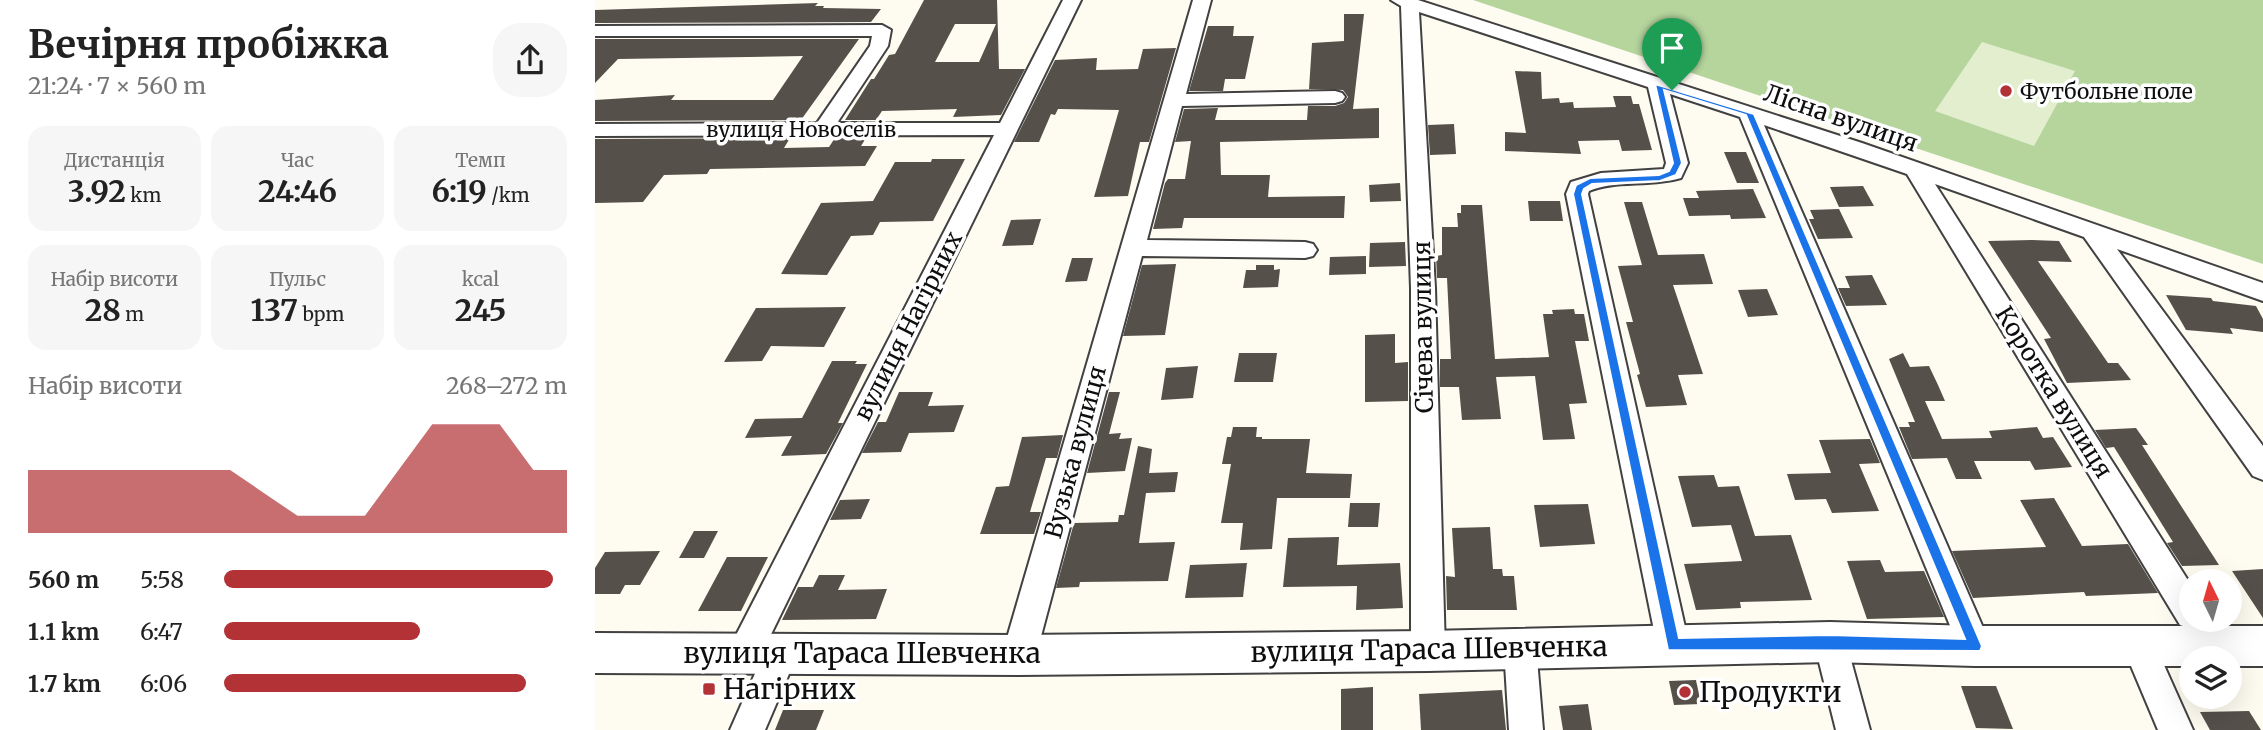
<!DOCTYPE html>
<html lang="uk">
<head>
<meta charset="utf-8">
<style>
	body { margin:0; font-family:Merriweather,serif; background:#f6f6f6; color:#222; height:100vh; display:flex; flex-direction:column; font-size:26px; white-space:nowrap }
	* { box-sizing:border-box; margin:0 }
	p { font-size:23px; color:#767676 }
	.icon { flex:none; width:38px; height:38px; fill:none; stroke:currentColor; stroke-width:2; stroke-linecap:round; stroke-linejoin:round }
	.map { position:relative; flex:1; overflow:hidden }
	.details { display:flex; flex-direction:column; background:#fff; width:595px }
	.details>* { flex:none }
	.needle { width:46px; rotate:355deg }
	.fabs { position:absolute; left:1584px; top:569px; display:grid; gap:14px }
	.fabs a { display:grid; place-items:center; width:63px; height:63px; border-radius:50%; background:#fff; box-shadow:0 7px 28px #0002; font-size:35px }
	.pin { position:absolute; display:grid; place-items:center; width:60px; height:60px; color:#fff; margin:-72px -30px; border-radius:50% 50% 50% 0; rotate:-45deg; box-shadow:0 0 7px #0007 }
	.pin .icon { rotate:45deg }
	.round { display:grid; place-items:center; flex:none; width:74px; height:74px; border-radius:28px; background:#f6f6f6 }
	.summary { display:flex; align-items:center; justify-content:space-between; height:119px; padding:0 28px }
	h1 { font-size:38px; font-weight:700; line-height:52px }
	.metrics { display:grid; grid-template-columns:repeat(3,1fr); gap:10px; height:119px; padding:7px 28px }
	.metrics div { display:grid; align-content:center; border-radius:18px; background:#f6f6f6; text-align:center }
	.metrics b { font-size:30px; font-weight:700 }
	.metrics small { font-size:19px; font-weight:400 }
	.metrics p { font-size:19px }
	.chart { height:196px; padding:14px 28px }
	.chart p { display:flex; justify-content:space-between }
	.chart svg { width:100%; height:126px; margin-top:7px; fill:#b23236; opacity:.7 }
	ul { padding:0 28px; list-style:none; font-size:23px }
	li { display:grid; grid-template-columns:112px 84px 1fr; align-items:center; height:52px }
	li i { height:18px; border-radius:9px; background:#b23236 }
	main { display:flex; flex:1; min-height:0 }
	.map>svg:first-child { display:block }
	.forest { fill:#b5d59d }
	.pitch { fill:#e2eece }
	.building { fill:#56504b; fill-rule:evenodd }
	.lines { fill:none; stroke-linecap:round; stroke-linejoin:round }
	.minor-casing { stroke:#414141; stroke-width:4 }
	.tertiary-casing { stroke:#414141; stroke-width:4 }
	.minor { fill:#fff; fill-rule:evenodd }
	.tertiary { fill:#fff; fill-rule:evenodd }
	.route { fill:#1a73e8; stroke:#fff; stroke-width:2; fill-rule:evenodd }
	.poi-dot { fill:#b23236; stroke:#fff; stroke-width:2.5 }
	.labels { text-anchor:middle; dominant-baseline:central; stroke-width:7; stroke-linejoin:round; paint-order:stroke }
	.far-poi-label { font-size:21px; fill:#0e0e0e; stroke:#fff; text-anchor:start }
	.far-street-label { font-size:21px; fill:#0e0e0e; stroke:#fff }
	.street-label { font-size:24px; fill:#0e0e0e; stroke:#fff }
	.near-street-label { font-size:28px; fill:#0e0e0e; stroke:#fff }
	.near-poi-label { font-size:28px; fill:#0e0e0e; stroke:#fff; text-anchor:start }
</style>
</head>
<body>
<main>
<section class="details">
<div class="summary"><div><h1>Вечірня пробіжка</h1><p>21:24 · 7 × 560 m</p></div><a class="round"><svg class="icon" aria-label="share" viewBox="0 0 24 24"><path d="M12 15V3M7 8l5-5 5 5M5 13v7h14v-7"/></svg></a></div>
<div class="metrics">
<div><p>Дистанція</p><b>3.92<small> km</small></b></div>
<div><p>Час</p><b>24:46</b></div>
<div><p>Темп</p><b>6:19<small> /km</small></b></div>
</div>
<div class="metrics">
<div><p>Набір висоти</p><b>28<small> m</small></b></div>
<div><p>Пульс</p><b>137<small> bpm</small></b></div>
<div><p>kcal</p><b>245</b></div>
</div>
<div class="chart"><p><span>Набір висоти</span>268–272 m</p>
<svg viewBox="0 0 160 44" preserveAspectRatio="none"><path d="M0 44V22L10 22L20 22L30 22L40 22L50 22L60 22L70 30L80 38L90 38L100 38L110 22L120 6L130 6L140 6L150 22L160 22V44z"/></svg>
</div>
<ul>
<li><b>560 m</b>5:58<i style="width:96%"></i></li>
<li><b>1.1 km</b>6:47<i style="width:57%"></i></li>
<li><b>1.7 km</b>6:06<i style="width:88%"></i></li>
</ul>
</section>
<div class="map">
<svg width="1668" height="730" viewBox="0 0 1668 730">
	<rect width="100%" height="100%" fill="#fefbf0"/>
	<path class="forest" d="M878 0H1668V264Z"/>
	<path class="pitch" d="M1387 42 1480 71 1439 146 1340 111Z"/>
	<g class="building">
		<path d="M329 0H402L404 69H430L406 115 358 117 362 109 287 111 281 120H250L276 79H279L294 55 300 54ZM360 24H401L384 62H340Z"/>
		<path d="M223 3 220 6H229L228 8 286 9 276 22 0 23V10Z"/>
		<path d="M749 14H769L758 109 784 108V138L625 142 626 175H675L673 197 750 196 749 218H589L587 228 558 229 570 183 573 179H590L596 141 580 142 589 109 623 108 620 120H712L713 106H740L749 103 753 97 748 90 714 89 717 43 749 41Z"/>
		<path d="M613 26H639L638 36H659L650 79H630L628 91H594Z"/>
		<path d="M0 39H264L206 120 0 121V100L80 95 76 100H178L208 56 23 59 0 83Z"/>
		<path d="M581 48 554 142H545L533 196 499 197 524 110 463 109 460 115 456 114 444 142H419L460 60 502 58 501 70 543 69 548 49Z"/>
		<path d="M920 71 946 72 947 99 964 98 965 103 978 102 979 108 1021 107 1018 96H1036L1038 104H1044L1057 150 1027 151 1024 140 983 141 986 154 910 151V132L931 133Z"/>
		<path d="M859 124 861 154 835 155 833 125Z"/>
		<path d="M195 138 189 148 234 147 240 138H271L266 146H282L270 166 115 169 112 174 69 175 48 202 0 203V139Z"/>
		<path d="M1129 152H1151L1164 183H1142Z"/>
		<path d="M337 159H370L338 221 285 222 278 235 256 236 232 275 186 274 226 203 278 201 300 162H336Z"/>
		<path d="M805 183 806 201 775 202 774 185Z"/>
		<path d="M1268 186 1279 206 1244 207 1235 187Z"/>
		<path d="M1158 189 1171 218 1136 219 1135 215 1094 216 1088 198H1104L1101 191Z"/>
		<path d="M933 201H965L968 221H935Z"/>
		<path d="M1029 202H1047L1063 255 1109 254 1118 284 1078 285 1108 374 1083 375 1092 405 1051 407 1042 375 1045 374 1031 322H1038L1023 266 1047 265Z"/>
		<path d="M866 205H887L900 359 954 357 948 314H958L957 310 979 309 980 314H989L994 341H980L992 403 974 404 980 439 948 440 940 376 901 377 906 419 867 420 864 387H845V359H856L852 278H842L841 256 847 255V227H863L862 213H866Z"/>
		<path d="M1244 209 1258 238 1223 239 1214 219H1219L1215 210Z"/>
		<path d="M446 219 438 245 407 246 416 220Z"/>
		<path d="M1437 240 1464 241 1477 262 1443 261 1513 363H1523L1536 380 1472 383 1449 339 1456 338 1393 241Z"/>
		<path d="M810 242 811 266 774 267 775 243Z"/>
		<path d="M771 256V274L734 275 735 257Z"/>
		<path d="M477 258H498L492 281 470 282Z"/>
		<path d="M581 264 570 335 528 336 547 265Z"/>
		<path d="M661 265H679V270L685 269 683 287 648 288 651 270H661Z"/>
		<path d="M1277 275 1292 305 1251 306 1243 288H1255L1250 276Z"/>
		<path d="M1172 289 1183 315 1153 317 1143 290Z"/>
		<path d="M1571 295 1616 298 1618 301 1661 306 1668 319V332L1635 328 1638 334 1591 330Z"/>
		<path d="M251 307 229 347 176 346 167 361 129 362 161 308Z"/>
		<path d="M800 334V363L813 362V401L770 402V335Z"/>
		<path d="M644 353H682L678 382H639Z"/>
		<path d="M1308 353 1315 367 1334 366 1343 385 1350 401H1330L1347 439 1397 438 1394 431 1442 427 1448 438 1458 437 1477 467 1440 470 1435 461H1379L1387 479H1361L1352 458 1317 459 1304 427H1315L1313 422H1320L1294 359Z"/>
		<path d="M237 361H262L260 364H272L243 423H248L231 454 186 456 197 436 150 438 160 419 207 418Z"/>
		<path d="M603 366 598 398 566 400 571 368Z"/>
		<path d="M304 392H338L333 406 369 405 359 432 314 433 306 452 267 453 283 422H291Z"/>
		<path d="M514 392H525L514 434 526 433 524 439 537 438 530 471 492 473Z"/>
		<path d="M638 427H662L661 437H667V439H715L711 473 757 474 755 498H682L677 549 645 550 648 523H626L636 464H627L632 437H636Z"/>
		<path d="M1541 428 1553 445H1547L1624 565 1587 566 1572 543 1578 542 1519 447 1511 448 1500 430Z"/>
		<path d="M468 435 462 458H451L435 512H446L439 534H385L401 487 414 486 427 437Z"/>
		<path d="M1275 439 1285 463 1264 464 1284 511 1237 513 1231 499 1200 500 1192 474 1236 473 1224 440Z"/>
		<path d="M543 446 557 449 554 473 583 472 580 492 551 493 544 543 580 542 573 581 485 582 484 587 461 588 479 523 523 522 524 515H529Z"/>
		<path d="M1119 475 1123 487 1144 486 1160 536 1196 535 1217 600 1145 602 1146 608 1101 610 1089 564 1147 561 1136 525 1097 527 1083 476Z"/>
		<path d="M1459 498 1487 546 1533 544 1563 593 1491 596 1489 592 1378 598 1357 551 1451 547 1425 500Z"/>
		<path d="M275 499 266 519 235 520 245 500Z"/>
		<path d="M755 503H785L783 527H753Z"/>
		<path d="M993 504 1000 544 945 547 939 505Z"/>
		<path d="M895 527 898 569H907L908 576H919L922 610H852L851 576 860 577 857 528Z"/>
		<path d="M99 531H123L109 558H84Z"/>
		<path d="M744 537 742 565 805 563 808 608 761 610 762 586 688 587 693 538Z"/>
		<path d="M65 551 45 585H30L25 594H0V568L10 552Z"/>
		<path d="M132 557H173L146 611H103Z"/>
		<path d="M1285 560 1290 572 1329 571 1349 617 1272 619 1252 561Z"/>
		<path d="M652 563 648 597 590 598 595 565Z"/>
		<path d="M1668 569V618L1637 571Z"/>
		<path d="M224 575H250L243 590 292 589 281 619 187 620 203 587H218Z"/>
		<path d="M1101 680 1106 704 1079 705 1074 681Z"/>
		<path d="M1366 686H1401L1418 729 1381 728Z"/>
		<path d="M778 687V730H746V689Z"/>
		<path d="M907 690 911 730H826L824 694Z"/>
		<path d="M993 704 997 730H968L964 706Z"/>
		<path d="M188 710H229L221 730H180Z"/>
		<path d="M1654 711 1666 730H1615L1605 712Z"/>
	</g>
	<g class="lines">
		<g class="minor-casing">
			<g id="minor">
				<path d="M468 0H486L162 663 150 668 138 663 133 652 138 641 399 135 0 136V124L222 123 275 46 277 36H0V26L287 25 296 30 293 46 242 123H405Z"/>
				<path d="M598 0H616L591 94 740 91 747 93 750 97 747 101 740 103 587 106 552 240 710 242 718 244 722 250 718 256 710 258 547 256 441 655 436 666 424 671 412 666 407 655Z"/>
				<path d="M796 0H823L1267 143 1668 283V301L1522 249 1668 446V480L1658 476 1489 237 1340 184 1596 585V620H1610L1607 625 1596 629 1585 625 1312 174 1169 125 1396 646 1392 657 1380 662 1368 657 1145 117 1075 94 1093 163 1086 178C1056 187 1018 180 994 191L993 194 1094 645 1090 656 1078 661 1066 656 1062 645 971 194 976 182 1006 173 1069 169 1071 163 1053 87 824 12 840 288 850 651 845 662 833 667 821 662 816 651V288L806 6Z"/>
				<path d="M1235 626 1247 631 1251 642 1275 730H1241L1219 642 1223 631Z"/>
				<path d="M925 631 937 636 941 647 948 730H914L909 647 913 636Z"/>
				<path d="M1544 631 1556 636 1598 730H1563L1528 647 1532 636Z"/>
				<path d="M186 637 198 642 203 653 170 730H135L174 642Z"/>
			</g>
		</g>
		<g class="tertiary-casing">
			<path id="tertiary" d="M1235 622 1380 626H1668V666H1634V658H1596V666H1380L1235 662 833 671 424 675 0 673V633L424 635 833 631Z"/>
		</g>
		<use href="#minor" class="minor"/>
		<use href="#tertiary" class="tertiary"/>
	</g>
	<path class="route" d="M1060 84 1159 114 1387 646 1385 651 1073 650 978 194 981 185 995 178 1064 175 1074 171 1078 163ZM1069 90 1151 115 1370 639 1235 635 1084 638 987 194 989 189 997 184 1065 181 1081 175 1087 163Z"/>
	<g class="poi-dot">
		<circle cx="1411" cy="91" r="7"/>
		<rect x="107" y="682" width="14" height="14" rx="3.5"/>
		<circle cx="1090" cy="692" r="7"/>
	</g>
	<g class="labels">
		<g class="far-poi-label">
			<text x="1425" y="91">Футбольне поле</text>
		</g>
		<g class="far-street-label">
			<text x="206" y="129">вулиця Новоселів</text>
		</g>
		<g class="street-label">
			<text transform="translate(1246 118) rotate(19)">Лісна вулиця</text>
			<text transform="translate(313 326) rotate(-63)">вулиця Нагірних</text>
			<text transform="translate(828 327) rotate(-91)">Січева вулиця</text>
			<text transform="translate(1459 392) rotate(58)">Коротка вулиця</text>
			<text transform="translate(480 452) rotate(-75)">Вузька вулиця</text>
		</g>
		<g class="near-street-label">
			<text transform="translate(834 649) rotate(-1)">вулиця Тараса Шевченка</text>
			<text x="267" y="653">вулиця Тараса Шевченка</text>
		</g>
		<g class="near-poi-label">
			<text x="128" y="689">Нагірних</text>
			<text x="1104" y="692">Продукти</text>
		</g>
	</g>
</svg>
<div class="fabs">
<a><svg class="needle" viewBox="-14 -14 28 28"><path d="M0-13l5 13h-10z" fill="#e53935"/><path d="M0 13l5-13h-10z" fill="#767676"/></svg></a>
<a><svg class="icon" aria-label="layers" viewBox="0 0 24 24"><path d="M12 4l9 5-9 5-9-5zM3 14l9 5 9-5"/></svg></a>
</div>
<div class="pin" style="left:1077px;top:90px;background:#1e9e55"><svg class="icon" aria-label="arrive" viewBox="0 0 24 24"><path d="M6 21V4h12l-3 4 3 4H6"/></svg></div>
</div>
</main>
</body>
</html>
